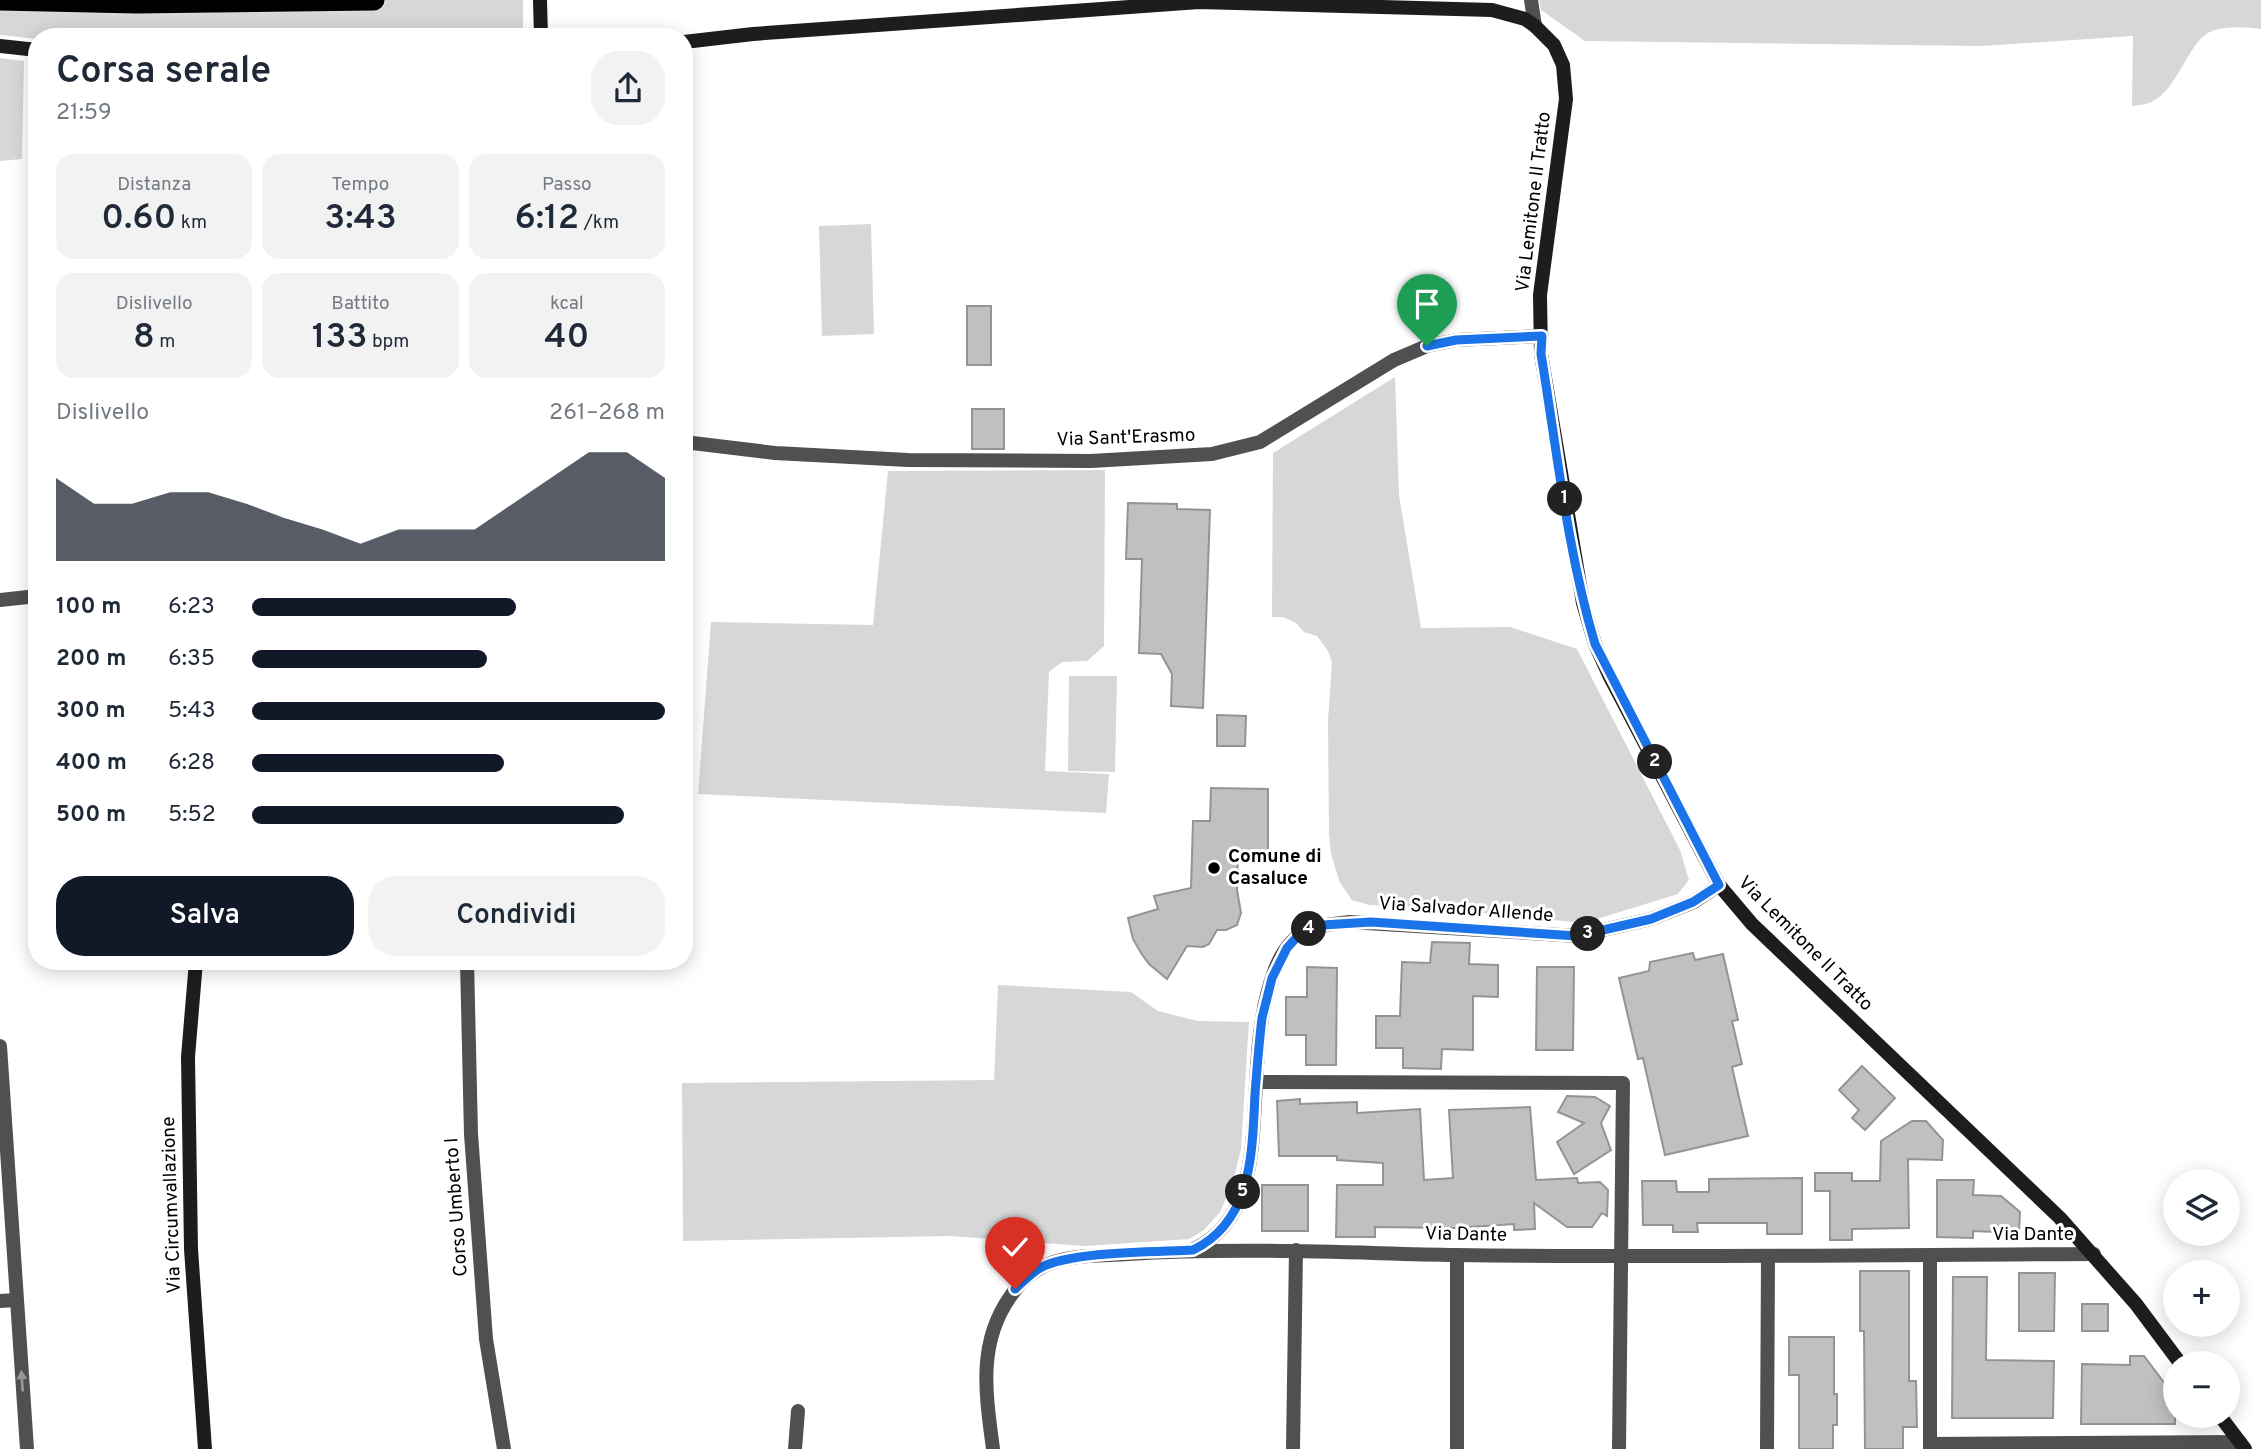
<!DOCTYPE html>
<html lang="it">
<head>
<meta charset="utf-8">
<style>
	body { margin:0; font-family:Overpass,sans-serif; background:#f2f2f3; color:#1f2937; height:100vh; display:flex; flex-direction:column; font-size:26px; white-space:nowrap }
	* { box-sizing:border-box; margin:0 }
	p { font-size:23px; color:#747a83 }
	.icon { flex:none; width:38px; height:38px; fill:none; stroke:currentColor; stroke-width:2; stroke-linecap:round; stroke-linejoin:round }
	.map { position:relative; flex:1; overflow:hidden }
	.drawer { position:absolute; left:28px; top:28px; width:665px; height:942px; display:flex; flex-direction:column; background:#fff; border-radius:28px; box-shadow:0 4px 18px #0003 }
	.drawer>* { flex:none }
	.fabs { position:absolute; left:2163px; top:1169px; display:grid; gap:14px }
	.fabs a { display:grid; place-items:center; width:77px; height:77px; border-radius:50%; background:#fff; box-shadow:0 4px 18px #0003; font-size:35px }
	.pin { position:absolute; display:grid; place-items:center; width:60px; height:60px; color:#fff; margin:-72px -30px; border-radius:50% 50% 50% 0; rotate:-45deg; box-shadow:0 0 7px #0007 }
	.pin .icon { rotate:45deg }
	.km { position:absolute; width:35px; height:35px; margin:-18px; border-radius:50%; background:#222; color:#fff; font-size:19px; line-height:35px; text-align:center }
	.round { display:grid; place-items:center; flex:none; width:74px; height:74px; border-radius:28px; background:#f2f2f3 }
	.overview { display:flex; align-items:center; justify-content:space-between; height:119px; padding:0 28px }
	h1 { font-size:38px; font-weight:600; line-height:52px }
	.figures { display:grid; grid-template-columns:repeat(3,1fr); gap:10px; height:119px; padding:7px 28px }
	.figures div { display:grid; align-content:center; border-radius:18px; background:#f2f2f3; text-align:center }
	.figures b { font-size:35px; font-weight:600 }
	.figures small { font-size:19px; font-weight:400 }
	.figures p { font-size:19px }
	.chart { height:196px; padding:14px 28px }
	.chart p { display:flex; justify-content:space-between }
	.chart svg { width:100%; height:126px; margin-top:7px; fill:#111827; opacity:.7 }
	.primary-button { display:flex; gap:14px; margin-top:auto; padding:14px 28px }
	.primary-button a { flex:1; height:80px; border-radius:28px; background:#111827; color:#fff; font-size:28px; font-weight:600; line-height:80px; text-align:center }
	.primary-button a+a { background:#f2f2f3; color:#1f2937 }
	ul { padding:0 28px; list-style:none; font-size:23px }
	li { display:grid; grid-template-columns:112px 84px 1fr; align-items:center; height:52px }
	li i { height:18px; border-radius:9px; background:#111827 }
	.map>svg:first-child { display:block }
	.green { fill:#d7d7d7 }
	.building { fill:#c0c0c0; stroke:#949494; stroke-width:2 }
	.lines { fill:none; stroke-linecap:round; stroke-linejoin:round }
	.highway-casing { stroke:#dbdbdb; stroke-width:24 }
	.street { stroke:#505050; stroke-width:14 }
	.secondary { stroke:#1d1d1d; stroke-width:14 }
	.highway { stroke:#000; stroke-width:21 }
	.oneway { fill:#969696 }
	.route-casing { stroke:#fff; stroke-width:14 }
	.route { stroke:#1a73e8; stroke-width:9 }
	.poi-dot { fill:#000; stroke:#fff; stroke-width:2.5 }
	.labels { text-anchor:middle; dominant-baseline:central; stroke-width:6; stroke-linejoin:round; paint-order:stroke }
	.street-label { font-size:19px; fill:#000; stroke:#fff }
	.poi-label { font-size:19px; font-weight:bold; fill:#000; stroke:#fff; text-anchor:start }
</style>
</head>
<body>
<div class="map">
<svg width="2261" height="1449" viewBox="0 0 2261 1449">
	<rect width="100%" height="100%" fill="#fff"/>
	<g class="green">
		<path d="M0 0H523V29L519 37H37V39L0 35Z"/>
		<path d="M1539 0H2261V29C2247 27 2225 26 2212 31 2189 39 2179 88 2153 101 2147 105 2138 105 2132 106L2133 36 1983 46 1585 41 1541 10Z"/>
		<path d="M0 58 24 61 22 159 0 161Z"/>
		<path d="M871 224 874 334 822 336 819 226Z"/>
		<path d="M1395 377 1399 495 1421 628 1510 627 1577 649 1680 850 1689 880 1678 894 1597 919 1573 922 1443 909 1369 905 1352 900 1340 883 1331 854 1329 834 1328 721 1332 662 1328 651 1317 636 1304 632 1296 623 1283 617H1272L1273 453Z"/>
		<path d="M1105 470 1104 646 1087 661 1062 662 1049 672 1045 771 1109 774 1106 813 698 794 711 622 873 625 888 471Z"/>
		<path d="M1069 676H1117L1115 772 1068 771Z"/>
		<path d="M998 985 1131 992 1158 1011 1198 1021 1249 1022 1241 1149 1233 1182 1220 1212 1204 1230 1189 1239 1085 1246 950 1236 683 1241 682 1083 994 1080Z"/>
	</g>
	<g class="building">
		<rect x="967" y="306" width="24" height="59"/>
		<rect x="972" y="409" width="32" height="40"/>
		<path d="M1128 503 1177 504V509L1210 510 1203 708 1171 706 1172 674 1161 654 1139 653 1142 559H1126Z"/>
		<path d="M1217 715 1246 716 1245 746H1217Z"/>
		<path d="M1211 788 1268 789V853L1238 852 1237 890 1241 913 1237 925 1226 930H1217L1209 944 1203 947 1187 946 1167 979 1149 964 1141 953 1133 939 1128 918 1158 909 1154 896 1191 888 1193 821H1210Z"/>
		<path d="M1432 942 1470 943 1469 964 1498 965V997L1473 996V1050L1442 1049 1441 1069 1403 1068V1048H1376V1016H1400L1402 962 1430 963Z"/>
		<path d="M1693 953 1695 960 1723 954 1738 1020 1732 1021 1742 1064 1732 1067 1748 1136 1665 1155 1643 1058 1638 1059 1619 978 1649 971 1650 962Z"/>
		<path d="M1307 967 1337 968 1336 1065H1306V1035H1286V997H1307Z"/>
		<path d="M1537 967H1574L1573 1050H1536Z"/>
		<path d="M1862 1066 1895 1098 1865 1130 1852 1118 1859 1110 1839 1090Z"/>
		<path d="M1567 1096 1595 1097 1610 1106 1601 1123 1611 1150 1574 1174 1557 1142 1584 1123 1558 1112Z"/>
		<path d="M1300 1099V1104L1357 1102V1113L1420 1109 1424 1180 1453 1178 1449 1110 1530 1107 1536 1180 1577 1178 1578 1183 1600 1182 1608 1190 1607 1216 1602 1213 1592 1227H1567L1534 1203 1535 1229 1514 1230V1224L1455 1228 1375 1227V1237H1336L1337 1185H1383V1163L1337 1160V1156H1279L1277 1101Z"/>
		<path d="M1912 1121H1926L1943 1140 1942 1160 1908 1159 1909 1228 1852 1229V1240H1830V1191H1815V1173H1852V1181H1880L1881 1141Z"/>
		<path d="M1802 1178V1234H1767V1223H1697L1698 1232H1673V1225H1643L1642 1181H1676L1677 1192H1709V1179Z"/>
		<path d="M1937 1180H1974L1973 1195 2001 1196 2020 1212 2019 1233 1973 1231V1238L1937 1237Z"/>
		<rect x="1262" y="1185" width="46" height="46"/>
		<path d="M1860 1271H1909V1381H1916L1917 1427H1903V1449H1865L1864 1331H1860Z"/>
		<path d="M2019 1273H2055L2054 1331H2019Z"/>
		<path d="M1953 1277H1987L1986 1360 2054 1361 2053 1418H1952Z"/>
		<rect x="2082" y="1304" width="26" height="27"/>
		<path d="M1789 1337H1834V1394H1837V1425H1833V1449H1799V1375H1789Z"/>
		<path d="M2130 1356H2144L2175 1397V1424H2081L2082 1364 2130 1365Z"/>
	</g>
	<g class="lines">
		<g class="highway-casing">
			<path id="highway" d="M0 0 136 3 374 0"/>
		</g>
		<g class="street">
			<path d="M1531 0 1535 26"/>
			<path d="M684 442 775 453 908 460 1091 461 1212 454 1260 442 1394 360 1427 346 1456 340 1542 336"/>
			<path d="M0 600 37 596"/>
			<path d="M467 961 471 1134 486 1339 504 1449"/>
			<path d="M0 1046 27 1449"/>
			<path d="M1256 1082 1623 1083 1619 1449"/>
			<path d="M1194 1249C1256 1220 1252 1142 1256 1084 1258 1045 1261 1006 1275 969 1281 954 1292 936 1309 930 1322 924 1336 924 1350 922L1577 936 1651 919 1694 902 1719 885"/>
			<path d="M1457 1255V1449"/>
			<path d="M0 1301 16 1300"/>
			<path d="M1930 1444 2240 1442"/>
			<path d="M795 1449 798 1411"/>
			<path d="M993 1449C986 1395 977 1344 1010 1297 1018 1285 1029 1274 1042 1267 1067 1254 1101 1256 1128 1254 1238 1247 1347 1253 1456 1255 1669 1258 1881 1255 2094 1254"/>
			<path d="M1293 1449 1296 1250"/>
			<path d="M1767 1449 1768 1256"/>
			<path d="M1930 1449V1255"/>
		</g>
		<g class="secondary">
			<path d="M540 0 541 37"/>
			<path d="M684 42 753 34 1199 2 1492 10 1525 19 1535 26 1554 45 1563 65 1566 99 1540 295 1541 354 1583 603 1595 644 1610 677 1719 885 1752 924 2060 1218 2136 1304 2180 1363"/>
			<path d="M0 46 37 50"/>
			<path d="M196 961 188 1057 191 1249 205 1449"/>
			<path d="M2220 1416 2245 1449"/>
		</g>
		<use href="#highway" class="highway"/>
	</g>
	<defs><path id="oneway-solid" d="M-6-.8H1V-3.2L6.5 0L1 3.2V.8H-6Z" transform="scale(1.75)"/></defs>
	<use class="oneway" href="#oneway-solid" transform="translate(22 1381) rotate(-94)"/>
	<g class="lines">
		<g class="route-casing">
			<path id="route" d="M1015 1289C1023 1282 1031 1273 1040 1268 1071 1251 1156 1252 1193 1250 1253 1221 1252 1152 1255 1094 1257 1068 1259 1043 1262 1018L1272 978 1287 948 1296 938 1307 930 1323 925 1371 922 1577 936 1651 919 1693 902 1719 885 1595 644C1567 550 1557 450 1541 354L1542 336 1456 340 1427 346"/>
		</g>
		<use href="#route" class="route"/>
	</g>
	<circle class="poi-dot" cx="1214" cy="868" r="7"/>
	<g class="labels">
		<g class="street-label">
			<text transform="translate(1534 202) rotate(-83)">Via Lemitone II Tratto</text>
			<text transform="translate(1126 438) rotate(-2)">Via Sant'Erasmo</text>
			<text transform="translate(1466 910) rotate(4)">Via Salvador Allende</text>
			<text transform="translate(1805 944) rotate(45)">Via Lemitone II Tratto</text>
			<text transform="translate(172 1205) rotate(-92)">Via Circumvallazione</text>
			<text transform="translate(457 1207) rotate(-94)">Corso Umberto I</text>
			<text transform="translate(1466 1235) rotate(1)">Via Dante</text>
			<text x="2033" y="1235">Via Dante</text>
		</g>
		<g class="poi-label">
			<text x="1228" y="857">Comune di<tspan x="1228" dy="22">Casaluce</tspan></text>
		</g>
	</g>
</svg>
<div class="fabs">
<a><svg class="icon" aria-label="layers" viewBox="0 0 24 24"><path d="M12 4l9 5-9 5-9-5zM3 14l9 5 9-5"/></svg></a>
<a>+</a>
<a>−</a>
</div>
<div class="pin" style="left:1427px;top:346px;background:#1e9e55"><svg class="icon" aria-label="arrive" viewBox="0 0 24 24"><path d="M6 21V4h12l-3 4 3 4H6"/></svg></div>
<div class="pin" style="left:1015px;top:1289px;background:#d93025"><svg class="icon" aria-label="check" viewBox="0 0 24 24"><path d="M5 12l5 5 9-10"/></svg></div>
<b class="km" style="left:1565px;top:499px">1</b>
<b class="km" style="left:1655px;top:762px">2</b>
<b class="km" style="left:1588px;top:934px">3</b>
<b class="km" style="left:1309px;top:929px">4</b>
<b class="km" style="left:1243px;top:1192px">5</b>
<section class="drawer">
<div class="overview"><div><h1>Corsa serale</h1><p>21:59</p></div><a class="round"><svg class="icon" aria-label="share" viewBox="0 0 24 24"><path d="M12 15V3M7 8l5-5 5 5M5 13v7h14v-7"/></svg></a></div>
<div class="figures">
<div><p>Distanza</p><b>0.60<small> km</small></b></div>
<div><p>Tempo</p><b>3:43</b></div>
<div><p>Passo</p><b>6:12<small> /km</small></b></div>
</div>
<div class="figures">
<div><p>Dislivello</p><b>8<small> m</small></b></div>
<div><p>Battito</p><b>133<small> bpm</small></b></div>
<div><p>kcal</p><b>40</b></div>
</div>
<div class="chart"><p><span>Dislivello</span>261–268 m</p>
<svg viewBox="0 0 160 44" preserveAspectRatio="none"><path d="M0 44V15L10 24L20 24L30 20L40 20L50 24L60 29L70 33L80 38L90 33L100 33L110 33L120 24L130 15L140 6L150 6L160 15V44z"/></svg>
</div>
<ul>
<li><b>100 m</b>6:23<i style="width:64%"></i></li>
<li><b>200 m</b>6:35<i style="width:57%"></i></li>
<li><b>300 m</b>5:43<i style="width:100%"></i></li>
<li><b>400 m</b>6:28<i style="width:61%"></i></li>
<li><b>500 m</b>5:52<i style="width:90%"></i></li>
</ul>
<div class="primary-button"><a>Salva</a><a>Condividi</a></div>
</section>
</div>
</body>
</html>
